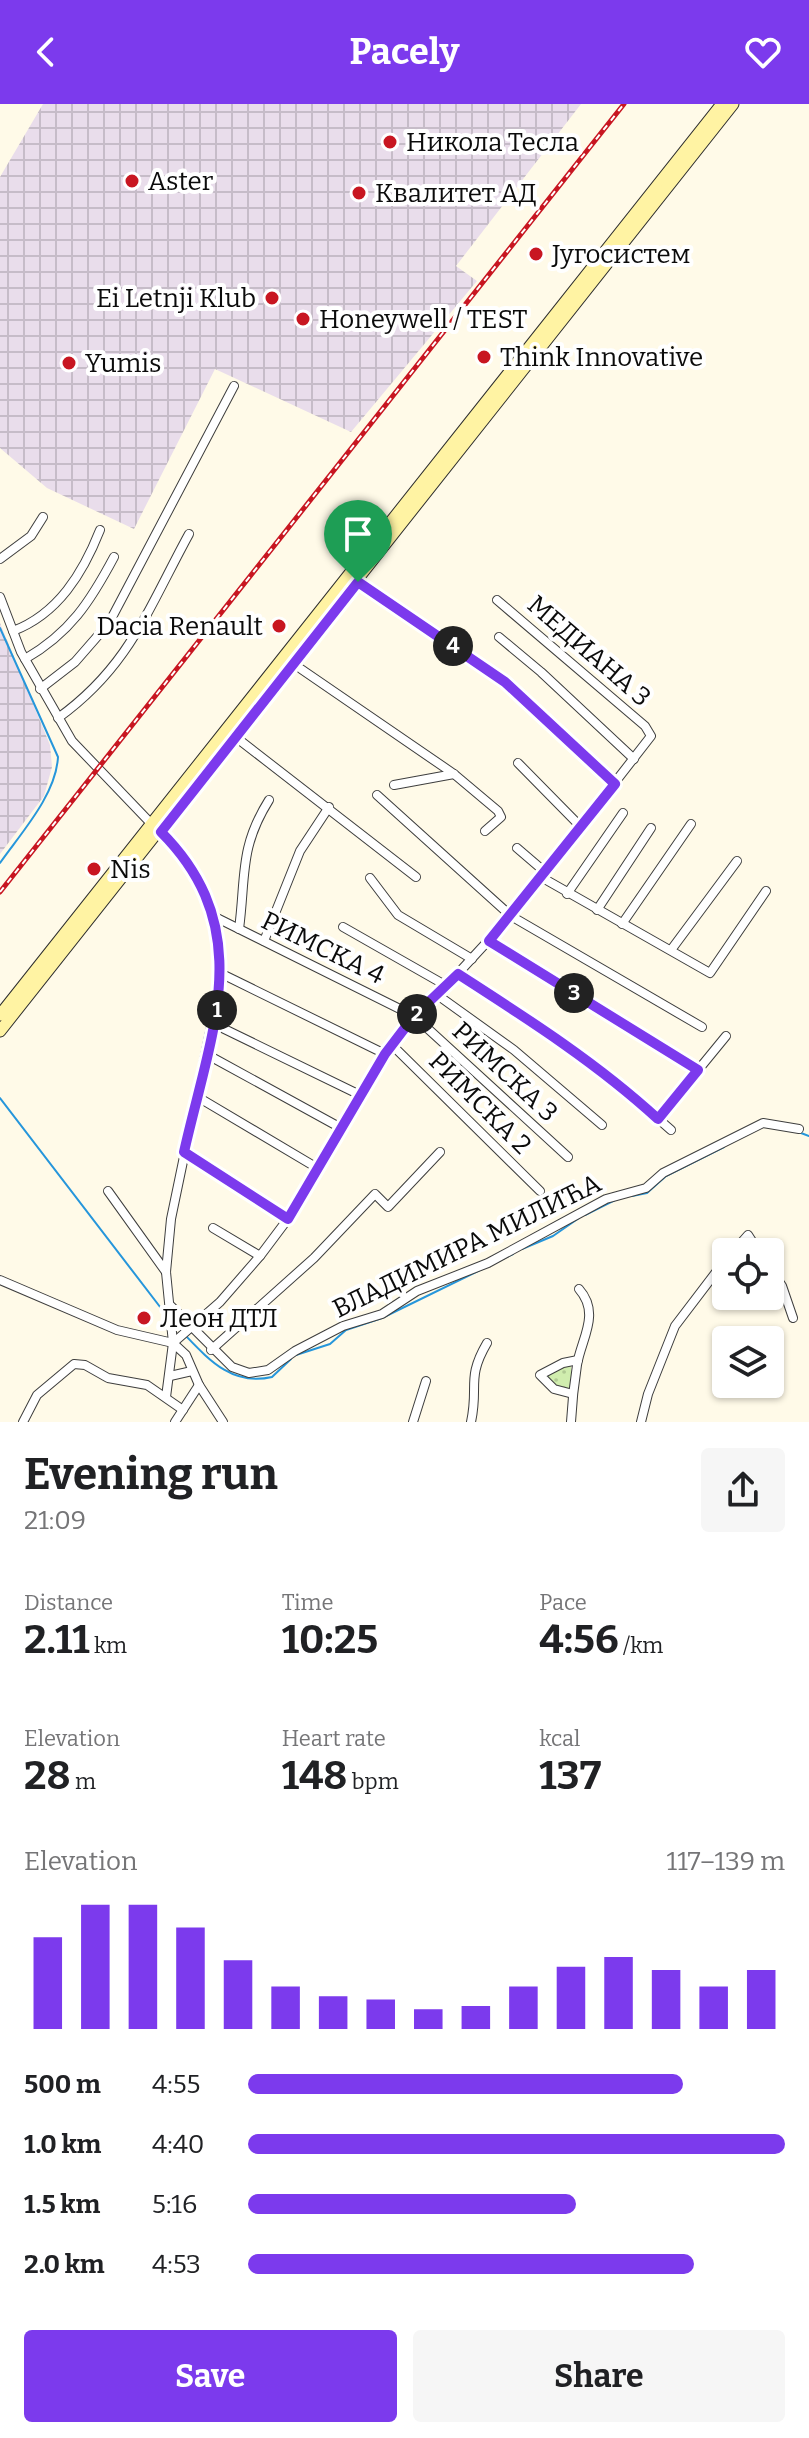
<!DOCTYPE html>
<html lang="en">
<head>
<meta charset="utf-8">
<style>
	body { margin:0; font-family:Bitter,serif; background:#f6f6f6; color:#202124; height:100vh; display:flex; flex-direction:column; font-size:30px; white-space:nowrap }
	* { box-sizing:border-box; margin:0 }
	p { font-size:26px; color:#757577 }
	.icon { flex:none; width:44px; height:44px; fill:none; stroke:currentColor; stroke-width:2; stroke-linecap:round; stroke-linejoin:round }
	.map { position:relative; height:1318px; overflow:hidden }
	.details { display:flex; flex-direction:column; background:#fff; flex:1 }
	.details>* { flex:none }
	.buttons { position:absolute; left:712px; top:1134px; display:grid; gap:16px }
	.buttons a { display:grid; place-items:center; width:72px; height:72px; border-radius:8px; background:#fff; box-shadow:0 2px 6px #0004; font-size:40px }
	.pin { position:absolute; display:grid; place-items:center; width:68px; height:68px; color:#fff; margin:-82px -34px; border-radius:50% 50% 50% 0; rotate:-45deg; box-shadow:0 0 8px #0007 }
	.pin .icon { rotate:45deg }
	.km { position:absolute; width:40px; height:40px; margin:-20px; border-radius:50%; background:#222; color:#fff; font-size:22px; line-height:40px; text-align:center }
	.round { display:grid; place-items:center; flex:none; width:84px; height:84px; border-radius:8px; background:#f6f6f6 }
	.overview { display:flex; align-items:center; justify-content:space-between; height:136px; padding:0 24px }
	h1 { font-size:44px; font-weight:700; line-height:60px }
	.stats { display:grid; grid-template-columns:repeat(3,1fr); gap:12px; height:136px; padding:8px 24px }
	.stats div { display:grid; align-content:center }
	.stats b { font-size:40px; font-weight:700 }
	.stats small { font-size:22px; font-weight:400 }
	.stats p { font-size:22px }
	.chart { height:224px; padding:16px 24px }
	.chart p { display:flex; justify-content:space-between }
	.chart svg { width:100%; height:144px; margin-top:8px; stroke:#7c3aed; stroke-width:6 }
	.cta { display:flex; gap:16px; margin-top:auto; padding:16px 24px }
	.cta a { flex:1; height:92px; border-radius:8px; background:#7c3aed; color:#fff; font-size:32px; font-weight:700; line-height:92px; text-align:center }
	.cta a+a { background:#f6f6f6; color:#202124 }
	ul { padding:0 24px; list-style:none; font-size:26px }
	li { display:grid; grid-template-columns:128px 96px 1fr; align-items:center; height:60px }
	li i { height:20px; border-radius:10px; background:#7c3aed }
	header { display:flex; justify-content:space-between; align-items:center; height:104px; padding:0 24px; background:#7c3aed; color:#fff; font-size:36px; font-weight:700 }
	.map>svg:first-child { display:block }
	.industrial { fill:url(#industrial-grid) }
	.park { fill:url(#park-dots) }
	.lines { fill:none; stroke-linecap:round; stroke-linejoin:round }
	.stream { stroke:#2696db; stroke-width:2 }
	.minor-casing { stroke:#3e3e3e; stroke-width:10 }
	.secondary-casing { stroke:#2d2d2d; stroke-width:13 }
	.minor { stroke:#fff; stroke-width:8 }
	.secondary { stroke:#fff3a3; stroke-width:11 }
	.rail-casing { stroke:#c81621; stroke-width:5 }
	.rail { stroke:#fff; stroke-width:2; stroke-dasharray:6; stroke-linecap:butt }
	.route-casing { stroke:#fff; stroke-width:16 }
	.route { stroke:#7c3aed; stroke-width:10 }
	.poi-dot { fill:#c81621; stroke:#fff; stroke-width:3 }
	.labels { text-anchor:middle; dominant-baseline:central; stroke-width:8; stroke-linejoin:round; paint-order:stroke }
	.poi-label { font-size:26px; fill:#0b0b0b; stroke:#fff; text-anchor:start }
	.street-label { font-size:26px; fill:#0b0b0b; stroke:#fff }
</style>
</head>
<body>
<header><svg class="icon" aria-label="back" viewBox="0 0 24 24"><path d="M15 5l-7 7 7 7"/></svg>Pacely<svg class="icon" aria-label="heart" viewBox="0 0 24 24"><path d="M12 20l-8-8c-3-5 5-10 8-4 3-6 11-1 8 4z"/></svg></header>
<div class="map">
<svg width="809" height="1318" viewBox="0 0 809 1318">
	<defs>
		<pattern id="industrial-grid" width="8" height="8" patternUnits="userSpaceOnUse" patternTransform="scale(2)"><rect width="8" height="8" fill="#e9ddeb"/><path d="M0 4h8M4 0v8" fill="none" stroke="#c6bcc8"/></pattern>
		<pattern id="park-dots" width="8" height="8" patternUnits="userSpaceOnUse" patternTransform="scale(2)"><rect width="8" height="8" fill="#d0edae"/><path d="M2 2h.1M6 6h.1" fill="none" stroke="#b1ca94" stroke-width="1.8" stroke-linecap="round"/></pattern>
	</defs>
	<rect width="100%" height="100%" fill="#fffae8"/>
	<g class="industrial">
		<path d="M43 0H581L456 162 477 177 351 328 215 265 134 425 47 384 0 344V73Z"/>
		<path d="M0 519 50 641 52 663 44 692 0 750Z"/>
	</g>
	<path class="park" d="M571 1259V1287L558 1284 546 1274 547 1270Z"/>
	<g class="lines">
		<g class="stream">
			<path d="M0 524 58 653C56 691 21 729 0 759"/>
			<path d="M0 994 167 1212"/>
			<path d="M801 1029 809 1032"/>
			<path d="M632 1092 647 1089 666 1072 724 1043"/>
			<path d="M585 1111 615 1096"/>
			<path d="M522 1145 553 1132 579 1114"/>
			<path d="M185 1231C210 1257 233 1282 272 1273L291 1255"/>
			<path d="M296 1251 330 1240 346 1226 382 1214 513 1150"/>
		</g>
		<g class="minor-casing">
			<g id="minor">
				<path d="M0 455 31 432 43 413"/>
				<path d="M358 478 505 578 615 680"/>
				<path d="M0 493 21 548 72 637 187 757 205 786 213 812 222 870 171 1115 166 1168 173 1239 166 1293"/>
				<path d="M13 527C58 510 83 469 100 426"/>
				<path d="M499 533 541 568 634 655"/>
				<path d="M25 555C70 529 90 498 114 453"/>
				<path d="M301 565 454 670 498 707 501 713 485 727"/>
				<path d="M40 585 75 558 109 519 234 282"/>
				<path d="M58 614C129 563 148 505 189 430"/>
				<path d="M242 638 416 773"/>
				<path d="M518 659 580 722"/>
				<path d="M394 681 454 670"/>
				<path d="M377 691 511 812 702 923"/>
				<path d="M517 744 545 768"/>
				<path d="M541 773 710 869 766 787"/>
				<path d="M370 774 398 811 472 855"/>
				<path d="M567 790 623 709"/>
				<path d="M597 806 651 724"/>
				<path d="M213 812 414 912 568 1053"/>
				<path d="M622 820 691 720"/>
				<path d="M343 823 445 881"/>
				<path d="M239 825C246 772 239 744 269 696"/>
				<path d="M264 837 300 747 329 703"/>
				<path d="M489 837 698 966"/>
				<path d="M671 846 737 757"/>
				<path d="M222 870 385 950"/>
				<path d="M458 870C533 918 605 966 671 1026"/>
				<path d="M436 890 514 946 602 1021"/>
				<path d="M214 920 360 991"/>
				<path d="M392 941 540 1087"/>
				<path d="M206 950 341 1024"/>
				<path d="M196 992 319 1065"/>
				<path d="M658 1015 726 932"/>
				<path d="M184 1048 288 1115"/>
				<path d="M108 1087 166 1168"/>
				<path d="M213 1124 260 1152"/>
				<path d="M733 1148 748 1131 759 1148"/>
				<path d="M770 1164 782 1182 793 1214"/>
				<path d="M0 1176 117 1226 173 1239 186 1251 199 1281 223 1318"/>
				<path d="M171 1202 232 1263 249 1269 268 1266 295 1247 343 1222 382 1210 417 1187 488 1159 606 1095 646 1084 663 1069 763 1019 799 1025"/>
				<path d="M173 1239 220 1198 260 1152 299 1100 392 941 511 812 651 632 645 622 497 496"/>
				<path d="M211 1246 314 1154 375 1090 388 1103 440 1048"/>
				<path d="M170 1272 192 1267"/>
				<path d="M573 1290 554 1285 540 1271 563 1259 578 1256"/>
				<path d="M23 1318 37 1291 74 1260 85 1261 108 1274 147 1281 183 1306"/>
				<path d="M175 1318 199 1281"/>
				<path d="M413 1318 426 1277"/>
				<path d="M471 1318C479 1281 466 1275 487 1239"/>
				<path d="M571 1318C572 1299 574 1280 577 1261 581 1235 601 1210 579 1185"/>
				<path d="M641 1318 648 1290 675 1222 726 1155"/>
			</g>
		</g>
		<g class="secondary-casing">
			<g id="secondary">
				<path d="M0 911 722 0"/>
				<path d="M0 927 733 0"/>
			</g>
		</g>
		<use href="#minor" class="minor"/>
		<use href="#secondary" class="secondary"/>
		<g class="rail-casing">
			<path id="rail" d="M0 788 624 0"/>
		</g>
		<use href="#rail" class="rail"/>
	</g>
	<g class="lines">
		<g class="route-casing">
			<path id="route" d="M358 478 505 578 615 680 489 837 698 966 658 1015C597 959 528 915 458 870L414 912 385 950 288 1115 184 1048C210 931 259 826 161 728Z"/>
		</g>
		<use href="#route" class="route"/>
	</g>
	<g class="poi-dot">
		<circle cx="390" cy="38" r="8"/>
		<circle cx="132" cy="77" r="8"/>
		<circle cx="359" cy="89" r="8"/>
		<circle cx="536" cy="150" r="8"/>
		<circle cx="272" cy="194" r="8"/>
		<circle cx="303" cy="215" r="8"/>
		<circle cx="484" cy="253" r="8"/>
		<circle cx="69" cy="259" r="8"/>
		<circle cx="279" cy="522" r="8"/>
		<circle cx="94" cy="765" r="8"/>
		<circle cx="144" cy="1214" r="8"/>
	</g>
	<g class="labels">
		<g class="poi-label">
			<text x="406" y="38">Никола Тесла</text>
			<text x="148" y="77">Aster</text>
			<text x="375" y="89">Квалитет АД</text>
			<text x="552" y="150">Југосистем</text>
			<text x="256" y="194" text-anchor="end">Ei Letnji Klub</text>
			<text x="319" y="215">Honeywell / TEST</text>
			<text x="500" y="253">Think Innovative</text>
			<text x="85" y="259">Yumis</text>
			<text x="263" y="522" text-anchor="end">Dacia Renault</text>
			<text x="110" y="765">Nis</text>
			<text x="160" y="1214">Леон ДТЛ</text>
		</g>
		<g class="street-label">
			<text transform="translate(589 547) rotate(41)">МЕДИАНА 3</text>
			<text transform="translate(323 844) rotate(26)">РИМСКА 4</text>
			<text transform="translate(505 968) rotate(43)">РИМСКА 3</text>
			<text transform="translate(480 999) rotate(45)">РИМСКА 2</text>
			<text transform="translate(467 1142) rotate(-26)">ВЛАДИМИРА МИЛИЋА</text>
		</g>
	</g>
</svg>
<div class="buttons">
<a><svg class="icon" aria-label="locate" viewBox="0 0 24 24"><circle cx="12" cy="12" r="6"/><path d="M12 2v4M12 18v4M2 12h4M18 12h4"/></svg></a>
<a><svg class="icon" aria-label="layers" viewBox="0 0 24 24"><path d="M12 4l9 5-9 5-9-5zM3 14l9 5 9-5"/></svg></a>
</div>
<div class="pin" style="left:358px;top:478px;background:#1e9e55"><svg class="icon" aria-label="arrive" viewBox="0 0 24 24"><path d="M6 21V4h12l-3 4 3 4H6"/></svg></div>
<b class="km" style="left:217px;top:906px">1</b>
<b class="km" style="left:417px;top:910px">2</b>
<b class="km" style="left:574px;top:889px">3</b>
<b class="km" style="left:453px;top:542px">4</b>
</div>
<section class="details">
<div class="overview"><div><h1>Evening run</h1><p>21:09</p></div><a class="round"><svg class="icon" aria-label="share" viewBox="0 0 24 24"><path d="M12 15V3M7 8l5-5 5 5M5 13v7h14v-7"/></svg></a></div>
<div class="stats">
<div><p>Distance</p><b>2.11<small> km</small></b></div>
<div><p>Time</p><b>10:25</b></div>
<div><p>Pace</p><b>4:56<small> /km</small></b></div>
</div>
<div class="stats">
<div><p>Elevation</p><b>28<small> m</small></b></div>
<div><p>Heart rate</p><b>148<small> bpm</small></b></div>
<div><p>kcal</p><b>137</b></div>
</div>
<div class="chart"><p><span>Elevation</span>117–139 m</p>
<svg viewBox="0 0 160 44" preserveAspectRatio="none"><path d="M5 44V16M15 44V6M25 44V6M35 44V13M45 44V23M55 44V31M65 44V34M75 44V35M85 44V38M95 44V37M105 44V31M115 44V25M125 44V22M135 44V26M145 44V31M155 44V26"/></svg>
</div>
<ul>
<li><b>500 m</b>4:55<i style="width:81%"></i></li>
<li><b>1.0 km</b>4:40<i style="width:100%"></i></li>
<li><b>1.5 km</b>5:16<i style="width:61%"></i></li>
<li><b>2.0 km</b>4:53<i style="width:83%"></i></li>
</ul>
<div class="cta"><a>Save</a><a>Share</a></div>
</section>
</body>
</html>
